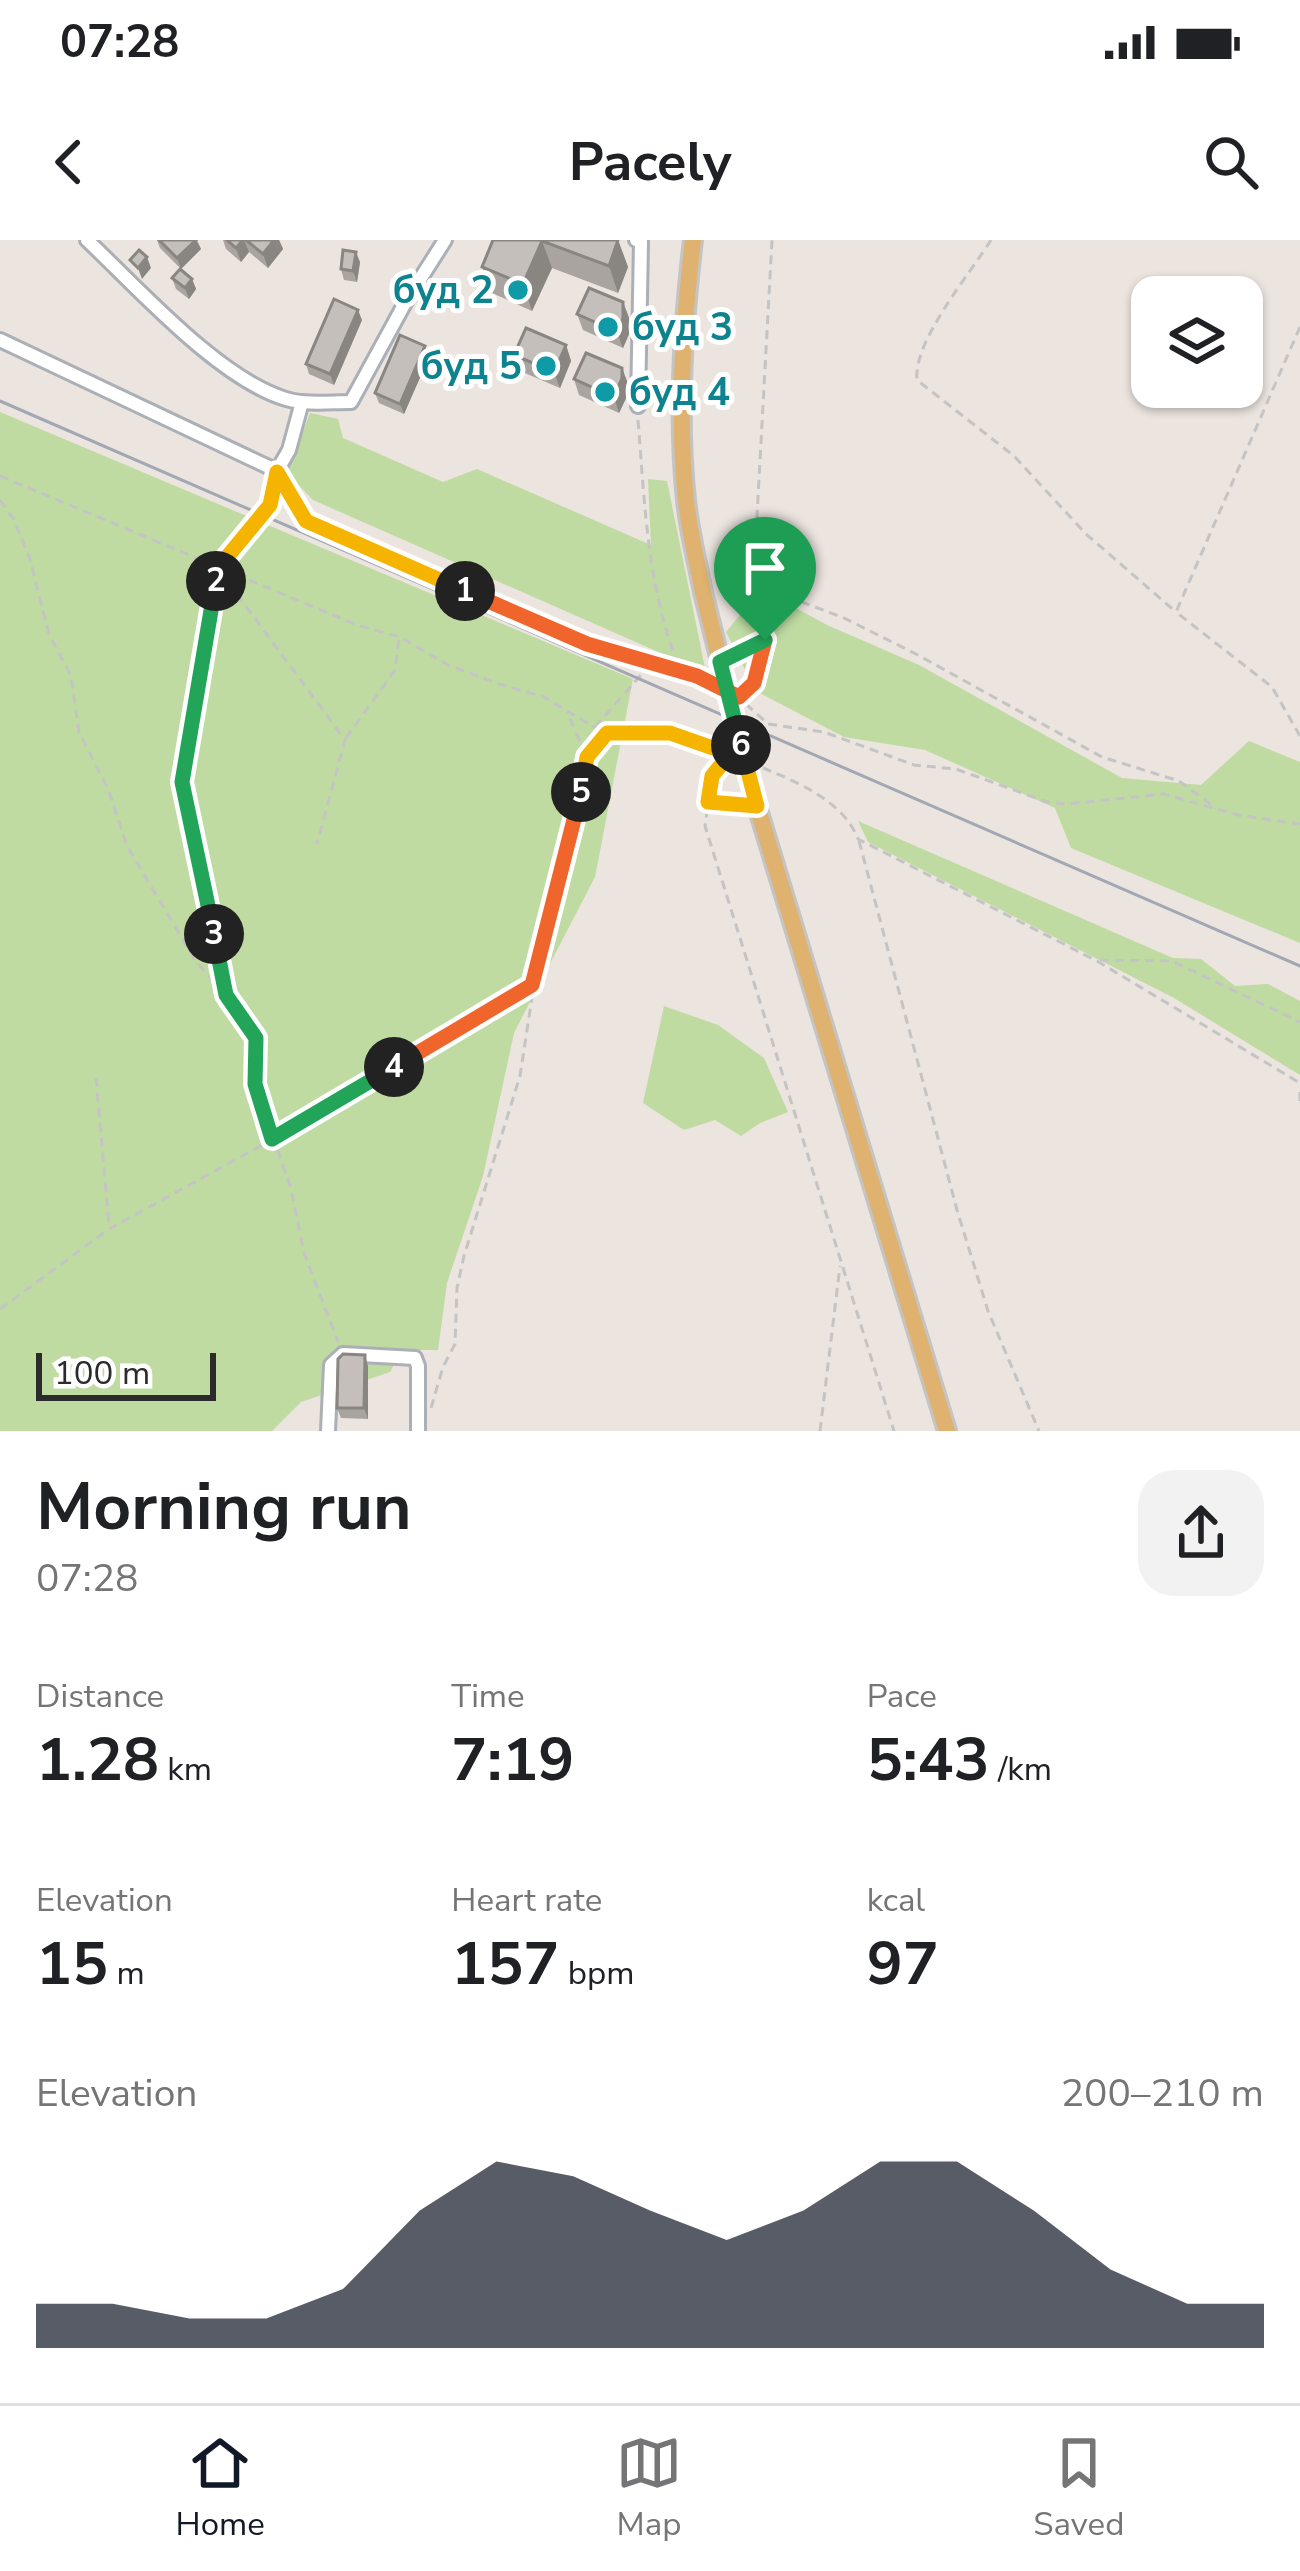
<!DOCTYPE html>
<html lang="en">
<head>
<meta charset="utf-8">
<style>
	body { margin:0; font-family:"Nunito Sans",sans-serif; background:#f2f2f2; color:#202124; height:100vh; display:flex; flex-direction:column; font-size:45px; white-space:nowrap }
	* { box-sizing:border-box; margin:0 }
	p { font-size:39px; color:#757577 }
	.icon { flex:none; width:66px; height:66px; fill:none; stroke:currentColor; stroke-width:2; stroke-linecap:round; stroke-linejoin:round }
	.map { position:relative; height:1191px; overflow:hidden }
	.panel { display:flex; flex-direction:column; background:#fff; flex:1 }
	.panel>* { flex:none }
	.tools { position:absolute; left:1131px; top:36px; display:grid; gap:24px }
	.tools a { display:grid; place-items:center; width:132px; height:132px; border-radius:24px; background:#fff; box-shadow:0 3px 9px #0004; font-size:60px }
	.scale { position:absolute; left:36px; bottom:30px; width:180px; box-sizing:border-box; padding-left:12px; border:6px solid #2b2b2b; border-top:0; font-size:33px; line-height:42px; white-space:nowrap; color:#2b2b2b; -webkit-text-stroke:9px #fff; paint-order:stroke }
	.pin { position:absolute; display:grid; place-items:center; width:102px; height:102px; color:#fff; margin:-123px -51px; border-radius:50% 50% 50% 0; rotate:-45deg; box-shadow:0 0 12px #0007 }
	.pin .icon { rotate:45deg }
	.km { position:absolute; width:60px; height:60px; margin:-30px; border-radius:50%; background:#222; color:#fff; font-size:33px; line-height:60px; text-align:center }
	.round { display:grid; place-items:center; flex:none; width:126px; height:126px; border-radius:36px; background:#f2f2f2 }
	.overview { display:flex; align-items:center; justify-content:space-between; height:204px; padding:0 36px }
	h1 { font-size:66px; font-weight:700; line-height:90px }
	.figures { display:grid; grid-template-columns:repeat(3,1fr); gap:18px; height:204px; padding:12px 36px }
	.figures div { display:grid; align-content:center }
	.figures b { font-size:60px; font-weight:700 }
	.figures small { font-size:33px; font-weight:400 }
	.figures p { font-size:33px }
	.chart { height:336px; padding:24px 36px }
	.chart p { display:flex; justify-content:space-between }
	.chart svg { width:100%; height:216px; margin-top:12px; fill:#111827; opacity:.7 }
	.status { display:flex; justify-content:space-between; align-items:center; height:84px; padding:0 60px; background:#fff; direction:ltr }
	.status svg { height:33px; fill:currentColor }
	header { display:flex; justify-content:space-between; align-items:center; height:156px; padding:0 36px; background:#fff; font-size:54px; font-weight:700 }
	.tab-bar { display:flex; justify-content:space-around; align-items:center; height:168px; border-top:3px solid #e0e0e0; background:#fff; font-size:33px; color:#757577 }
	.tab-bar a { display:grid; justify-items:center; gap:6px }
	.tab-bar .active { color:#111827 }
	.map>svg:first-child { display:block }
	.green { fill:#bfdba2 }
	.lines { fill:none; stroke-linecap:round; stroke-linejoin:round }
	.minor-casing { stroke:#abafb6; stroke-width:18 }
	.major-casing { stroke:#c4c4c4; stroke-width:22 }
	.path { stroke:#c4c4c4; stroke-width:3; stroke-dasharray:9 6; stroke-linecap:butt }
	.minor { stroke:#fff; stroke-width:12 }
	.major { stroke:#e0b26f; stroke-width:16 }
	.rail { stroke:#a2a8b3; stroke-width:3 }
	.major-bridge-casing { stroke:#c4c4c4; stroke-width:22; stroke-linecap:butt }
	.major-bridge { stroke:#e0b26f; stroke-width:16 }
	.wall { fill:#a9a4a0 }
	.shaded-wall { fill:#898682 }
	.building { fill:#c4bfba; stroke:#898682; stroke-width:3 }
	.split-1-casing { stroke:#fff; stroke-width:24 }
	.split-2-casing { stroke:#fff; stroke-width:24 }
	.split-3-casing { stroke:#fff; stroke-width:24 }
	.split-4-casing { stroke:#fff; stroke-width:24 }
	.split-5-casing { stroke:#fff; stroke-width:24 }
	.split-6-casing { stroke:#fff; stroke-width:24 }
	.split-7-casing { stroke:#fff; stroke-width:24 }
	.split-1 { stroke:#f0652b; stroke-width:15 }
	.split-2 { stroke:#f5b400; stroke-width:15 }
	.split-3 { stroke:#22a559; stroke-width:15 }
	.split-4 { stroke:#22a559; stroke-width:15 }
	.split-5 { stroke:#f0652b; stroke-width:15 }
	.split-6 { stroke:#f5b400; stroke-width:15 }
	.split-7 { stroke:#22a559; stroke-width:15 }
	.culture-dot { fill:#0f9aa8; stroke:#fff; stroke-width:4.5 }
	.labels { text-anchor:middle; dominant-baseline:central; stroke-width:10; stroke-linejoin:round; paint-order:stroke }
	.culture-label { font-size:39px; font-weight:bold; fill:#0d838f; stroke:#fff; text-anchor:end }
</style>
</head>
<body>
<div class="status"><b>07:28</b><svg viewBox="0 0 49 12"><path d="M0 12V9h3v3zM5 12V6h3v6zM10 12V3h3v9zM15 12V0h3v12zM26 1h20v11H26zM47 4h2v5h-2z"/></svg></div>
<header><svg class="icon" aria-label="back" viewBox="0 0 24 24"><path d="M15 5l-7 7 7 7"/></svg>Pacely<svg class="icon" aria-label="search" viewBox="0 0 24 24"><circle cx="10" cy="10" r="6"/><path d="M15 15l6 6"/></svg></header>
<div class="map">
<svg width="1300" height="1191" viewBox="0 0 1300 1191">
	<rect width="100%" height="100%" fill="#ebe4df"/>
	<g class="green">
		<path d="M0 172 633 439 595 637 514 793 483 936 447 1043 438 1110H402L390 1132 301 1162 272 1191H0Z"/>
		<path d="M310 173 338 179 343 198 443 242 477 229 651 305 648 239 667 241 706 433 313 260 287 233Z"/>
		<path d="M761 349 827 385 919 425 1122 538 1201 545 1249 501 1300 522V703L1071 608 1055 568 925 510 844 497 756 451 726 392Z"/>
		<path d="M858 581 1173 718 1201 719 1235 746 1268 744 1300 761V835L1174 758 868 602Z"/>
		<path d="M664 766 718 785 764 818 788 872 760 883 741 896 715 880 684 890 643 863Z"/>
	</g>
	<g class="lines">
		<g class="minor-casing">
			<g id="minor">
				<path d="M87 0C138 48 219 139 286 159 307 165 329 162 351 162L405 63 445 0"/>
				<path d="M636 0 641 2 638 166"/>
				<path d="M0 100 277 231 289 210 302 162"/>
				<path d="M328 1191 331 1125 343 1114 415 1118 418 1126V1191"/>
			</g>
		</g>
		<g class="major-casing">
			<g id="major">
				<path d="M693 0C683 86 677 173 686 260 689 291 697 321 703 352"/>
				<path d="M753 553 947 1191"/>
			</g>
		</g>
		<g class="path">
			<path d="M991 0C970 34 913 101 917 140L1014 216 1086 294 1176 372"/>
			<path d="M1300 87 1176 372 1272 447 1300 496"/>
			<path d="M638 180C645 266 647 349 680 429"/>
			<path d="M0 236 357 385 400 397 448 425 499 444 544 457 601 491 670 493 726 513"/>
			<path d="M283 244 306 281 587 404 708 440"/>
			<path d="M0 260 14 280 29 316 49 394 71 436 79 492 108 549 127 606 195 720 252 787 257 808 255 843 291 949 304 1013 338 1102"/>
			<path d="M219 330 345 500 317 604"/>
			<path d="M773 351 844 378 916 414 1102 517 1179 541 1216 568"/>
			<path d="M733 416 762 402"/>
			<path d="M746 452 754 443 762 413 773 340 757 276 772 0"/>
			<path d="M746 464 768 484 824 492 914 525 956 529 1047 562 1066 564 1163 554 1238 575 1300 584"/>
			<path d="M595 487 648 427"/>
			<path d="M346 498 395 430 399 398"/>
			<path d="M729 515 712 535 705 586 894 1191"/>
			<path d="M588 516 605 496"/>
			<path d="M763 528C798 542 844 562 858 599L1097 721 1300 843"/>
			<path d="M711 563 743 565"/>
			<path d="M859 601 957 970 988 1071 1039 1191"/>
			<path d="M1100 720 1172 721 1300 782"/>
			<path d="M226 754 184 561 183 523 218 328 270 265 276 244"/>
			<path d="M96 838 109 986"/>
			<path d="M1300 852V861"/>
			<path d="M0 1069 109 989 273 899 531 746"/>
			<path d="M431 1168 443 1127 455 1104 457 1048 464 1016 520 836 538 718 583 543 587 517 567 472"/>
			<path d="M820 1191 840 1026"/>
		</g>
		<use href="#minor" class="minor"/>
		<use href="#major" class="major"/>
		<path class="rail" d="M0 161 1300 726"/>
		<g class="major-bridge-casing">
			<path id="major-bridge" d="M703 352 753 553"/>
		</g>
		<use href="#major-bridge" class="major-bridge"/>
	</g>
	<g class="wall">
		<path d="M157 0H197L201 9 181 29 160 8Z"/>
		<path d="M223 0H279L283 9 268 28 249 12 241 22 226 9Z"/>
		<path d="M493 0H618L628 27 618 53 552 28 532 71 492 53 482 27Z"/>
		<path d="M360 22 357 42 344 40 341 29Z"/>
		<path d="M172 38 192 39 196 49 189 59 176 49Z"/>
		<path d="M623 62 629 78V94L623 108 583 90 577 74Z"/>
		<path d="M362 80 334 145 309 134 306 124Z"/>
		<path d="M566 105 571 121 560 148 520 131 514 115Z"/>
		<path d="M429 117 404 174 379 163 375 153Z"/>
		<path d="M622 128 628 144V154L619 173 579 155 574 139Z"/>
		<path d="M368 1126V1179L341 1178 337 1168Z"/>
	</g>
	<g class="shaded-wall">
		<path d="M196 0 201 9 181 29 177 18Z"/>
		<path d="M243 0H244L249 12 241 22 236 8Z"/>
		<path d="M274 0H279L283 9 268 28 263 14Z"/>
		<path d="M618 0 628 27 618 53 609 26Z"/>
		<path d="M542 1 552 28 532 71 523 44Z"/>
		<path d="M356 12 360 22 357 42 353 31Z"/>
		<path d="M147 17 151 28 142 39 138 28Z"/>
		<path d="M192 39 196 49 189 59 185 48Z"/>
		<path d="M623 62 629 78V94L623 108 617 92Z"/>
		<path d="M358 70 362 80 334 145 330 134Z"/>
		<path d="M566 105 571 121 560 148 554 132Z"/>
		<path d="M425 106 429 117 404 174 400 164Z"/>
		<path d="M622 128 628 144V154L619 173 614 157Z"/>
		<path d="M365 1115 368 1126V1179L364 1168Z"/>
	</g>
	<g class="building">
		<path d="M159 0H196L177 18Z"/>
		<path d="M227 0H243L236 8Z"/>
		<path d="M246 0H274L263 14Z"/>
		<path d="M493 0H618L609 26 542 1 523 44 482 27Z"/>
		<path d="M139 10 147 17 138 28 130 20Z"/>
		<path d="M343 10 356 12 353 31 341 29Z"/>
		<path d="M180 29 192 39 185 48 172 38Z"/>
		<path d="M589 48 623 62V78L617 92 577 74Z"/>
		<path d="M334 59 358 70 330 134 306 124Z"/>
		<path d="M526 88 566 105 554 132 514 115Z"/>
		<path d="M400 95 425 106 400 164 375 153Z"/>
		<path d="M586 113 622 128V138L614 157 574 139Z"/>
		<path d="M343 1114 365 1115 364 1168H337L338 1119Z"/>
	</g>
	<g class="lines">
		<g class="split-1-casing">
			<path id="split-1" d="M465 351 587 404 697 436 739 457 754 443 765 400"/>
		</g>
		<g class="split-2-casing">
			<path id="split-2" d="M216 341 218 328 270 265 277 232 306 281 465 351"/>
		</g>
		<g class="split-3-casing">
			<path id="split-3" d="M214 694 182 542 216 341"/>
		</g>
		<g class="split-4-casing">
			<path id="split-4" d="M214 694 226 755 256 798 255 844 272 899 394 827"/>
		</g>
		<g class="split-5-casing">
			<path id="split-5" d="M394 827 532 745 581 552"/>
		</g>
		<g class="split-6-casing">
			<path id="split-6" d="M581 552 587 517 607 493H670L730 514 712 536 708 562 757 566 741 505"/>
		</g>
		<g class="split-7-casing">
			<path id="split-7" d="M741 505 720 422 765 400"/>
		</g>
		<use href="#split-1" class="split-1"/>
		<use href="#split-2" class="split-2"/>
		<use href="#split-3" class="split-3"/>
		<use href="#split-4" class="split-4"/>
		<use href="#split-5" class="split-5"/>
		<use href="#split-6" class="split-6"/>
		<use href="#split-7" class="split-7"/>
	</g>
	<g class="culture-dot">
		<circle cx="518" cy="50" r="12"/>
		<circle cx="608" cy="87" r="12"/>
		<circle cx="546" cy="126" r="12"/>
		<circle cx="605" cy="152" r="12"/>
	</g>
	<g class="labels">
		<g class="culture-label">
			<text x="494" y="50">буд 2</text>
			<text x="632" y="87" text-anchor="start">буд 3</text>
			<text x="522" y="126">буд 5</text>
			<text x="629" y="152" text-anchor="start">буд 4</text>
		</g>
	</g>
</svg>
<div class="tools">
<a><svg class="icon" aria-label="layers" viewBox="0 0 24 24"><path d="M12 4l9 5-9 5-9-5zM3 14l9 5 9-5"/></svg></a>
</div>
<div class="scale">100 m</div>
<div class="pin" style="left:765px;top:400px;background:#1e9e55"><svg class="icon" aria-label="arrive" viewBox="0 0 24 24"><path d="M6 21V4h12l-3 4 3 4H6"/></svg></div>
<b class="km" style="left:465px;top:351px">1</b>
<b class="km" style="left:216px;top:341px">2</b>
<b class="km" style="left:214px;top:694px">3</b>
<b class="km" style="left:394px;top:827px">4</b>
<b class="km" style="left:581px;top:552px">5</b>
<b class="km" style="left:741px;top:505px">6</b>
</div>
<section class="panel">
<div class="overview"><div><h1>Morning run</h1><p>07:28</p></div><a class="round"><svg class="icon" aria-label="share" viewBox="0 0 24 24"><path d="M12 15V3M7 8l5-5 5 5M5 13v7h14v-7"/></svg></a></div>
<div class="figures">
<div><p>Distance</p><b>1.28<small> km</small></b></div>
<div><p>Time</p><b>7:19</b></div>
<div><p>Pace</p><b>5:43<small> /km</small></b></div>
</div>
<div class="figures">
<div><p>Elevation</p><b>15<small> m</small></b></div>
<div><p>Heart rate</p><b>157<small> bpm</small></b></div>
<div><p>kcal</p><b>97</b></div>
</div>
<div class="chart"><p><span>Elevation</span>200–210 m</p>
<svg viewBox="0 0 160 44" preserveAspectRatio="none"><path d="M0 44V35L10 35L20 38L30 38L40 32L50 16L60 6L70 9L80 16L90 22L100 16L110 6L120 6L130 16L140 28L150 35L160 35V44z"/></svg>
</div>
</section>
<nav class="tab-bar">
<a class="active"><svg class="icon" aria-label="home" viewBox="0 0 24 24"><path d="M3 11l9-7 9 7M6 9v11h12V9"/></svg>Home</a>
<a><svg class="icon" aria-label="map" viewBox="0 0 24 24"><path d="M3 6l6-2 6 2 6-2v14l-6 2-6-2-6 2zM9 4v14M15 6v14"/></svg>Map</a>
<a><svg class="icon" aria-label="saved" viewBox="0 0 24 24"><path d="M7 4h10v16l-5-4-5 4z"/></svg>Saved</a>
</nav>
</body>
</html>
